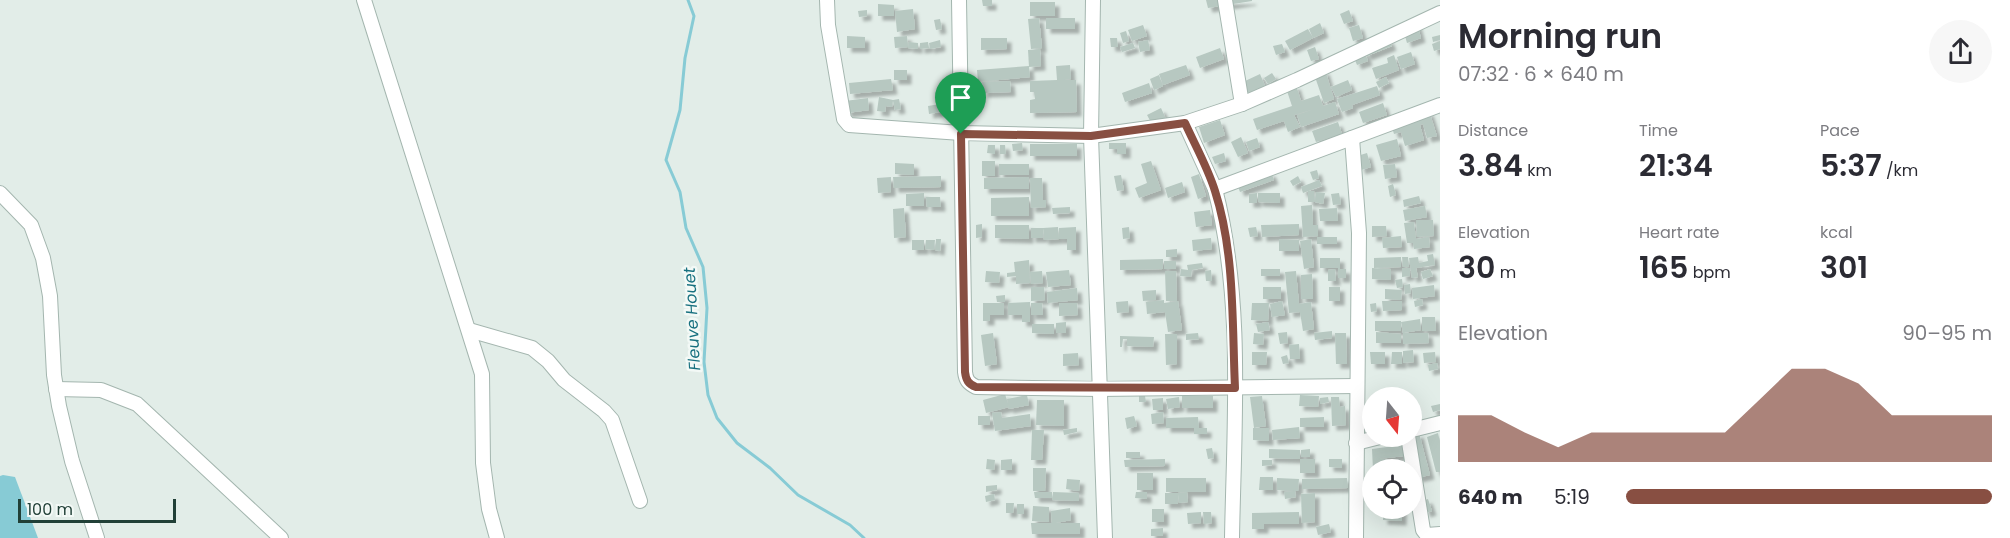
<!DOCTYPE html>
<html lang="en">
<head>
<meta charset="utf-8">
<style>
	body { margin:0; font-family:Poppins,sans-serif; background:#f7f7f7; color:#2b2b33; height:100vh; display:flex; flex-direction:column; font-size:22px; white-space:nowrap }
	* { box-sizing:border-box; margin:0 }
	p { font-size:20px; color:#7c7c81 }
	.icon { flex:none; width:33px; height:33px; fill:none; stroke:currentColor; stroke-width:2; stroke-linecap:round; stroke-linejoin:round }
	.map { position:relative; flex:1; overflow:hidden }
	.details { display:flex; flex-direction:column; background:#fff; width:570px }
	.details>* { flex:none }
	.needle { width:39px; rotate:163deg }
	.buttons { position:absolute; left:1362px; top:387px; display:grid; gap:12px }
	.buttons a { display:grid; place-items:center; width:60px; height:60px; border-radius:50%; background:#fff; box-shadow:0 6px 24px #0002; font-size:30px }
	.scale { position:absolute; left:18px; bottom:15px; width:158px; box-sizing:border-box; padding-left:6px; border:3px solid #214037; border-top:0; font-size:16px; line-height:21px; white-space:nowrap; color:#214037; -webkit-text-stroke:4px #f3f9f6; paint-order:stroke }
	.pin { position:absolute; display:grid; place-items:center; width:51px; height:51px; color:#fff; margin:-62px -26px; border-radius:50% 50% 50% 0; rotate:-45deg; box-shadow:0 0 6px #0007 }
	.pin .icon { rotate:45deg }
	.round { display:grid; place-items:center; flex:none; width:63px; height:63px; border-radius:32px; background:#f7f7f7 }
	.head { display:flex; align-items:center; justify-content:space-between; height:102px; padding:0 18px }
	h1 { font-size:33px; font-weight:600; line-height:45px }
	.stats { display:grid; grid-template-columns:repeat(3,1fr); gap:9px; height:102px; padding:6px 18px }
	.stats div { display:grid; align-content:center }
	.stats b { font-size:30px; font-weight:600 }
	.stats small { font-size:16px; font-weight:400 }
	.stats p { font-size:16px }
	.chart { height:168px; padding:12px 18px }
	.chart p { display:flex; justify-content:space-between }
	.chart svg { width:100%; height:108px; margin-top:6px; fill:#884f42; opacity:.7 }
	ul { padding:0 18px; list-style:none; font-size:20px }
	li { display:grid; grid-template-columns:96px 72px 1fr; align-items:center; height:45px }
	li i { height:15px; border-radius:8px; background:#884f42 }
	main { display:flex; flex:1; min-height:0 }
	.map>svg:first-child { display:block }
	.water { fill:#87cbd5 }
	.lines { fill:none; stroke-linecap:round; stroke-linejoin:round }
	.stream { stroke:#87cbd5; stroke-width:3 }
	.building { fill:#b7c8c1; filter:url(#shadow) }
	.minor-casing { stroke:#a4b6af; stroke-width:16 }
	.minor { stroke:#fff; stroke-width:14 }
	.route-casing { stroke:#fff; stroke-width:12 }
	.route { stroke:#884f42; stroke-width:8 }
	.labels { text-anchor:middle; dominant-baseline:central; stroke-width:5; stroke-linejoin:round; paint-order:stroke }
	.water-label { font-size:16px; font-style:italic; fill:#17707f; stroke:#f3f9f6 }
</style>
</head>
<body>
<main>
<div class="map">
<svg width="1440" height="538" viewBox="0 0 1440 538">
	<defs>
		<filter id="shadow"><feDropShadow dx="4.5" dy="4.5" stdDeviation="1.5" flood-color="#0004"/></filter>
	</defs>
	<rect width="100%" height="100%" fill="#e2ede8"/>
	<path class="water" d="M3 475 15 477 38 538H0V476Z"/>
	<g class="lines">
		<path class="stream" d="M688 0 694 16 685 58 680 110 666 160 680 192 686 228 703 267 707 308 704 362 708 395 717 418 737 443 770 468 798 495 850 525 864 538"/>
	</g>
	<g class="building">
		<path d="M982 0H992V6H983Z"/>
		<path d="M1206 0H1252V1L1208 8Z"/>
		<rect x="1030" y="2" width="25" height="14"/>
		<path d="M878 4 894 5V16H878Z"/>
		<path d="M913 9 915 29 897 32 895 11Z"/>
		<path d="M867 10V16L859 17 858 11Z"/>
		<path d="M1349 10 1353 21 1344 24 1340 14Z"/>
		<path d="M1039 18 1042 48 1031 49 1028 19Z"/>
		<rect x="1046" y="18" width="29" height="11"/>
		<path d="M940 19 942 29 936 30 934 20Z"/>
		<path d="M1320 23 1324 33 1313 38 1309 29Z"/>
		<path d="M1417 24 1421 38 1407 43 1403 29Z"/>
		<path d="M1143 25 1147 36 1132 41 1128 30Z"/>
		<path d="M1359 25 1363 38 1353 41 1349 28Z"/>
		<path d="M1308 29 1313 38 1290 50 1285 41Z"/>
		<path d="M1126 31 1129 41 1123 43 1120 33Z"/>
		<path d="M1440 35V40L1433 42 1432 37Z"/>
		<path d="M847 36 865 37V48H847Z"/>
		<path d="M907 36 908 47 895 48 894 37Z"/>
		<path d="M981 38H1007V49L981 50Z"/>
		<path d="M1110 38H1117L1118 47H1111Z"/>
		<path d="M1389 39 1392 46 1367 56 1364 49Z"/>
		<path d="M940 40 941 47 930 49 929 43Z"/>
		<path d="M1148 40 1150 50 1140 52 1138 42Z"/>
		<path d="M1440 41V49L1434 51 1432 44Z"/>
		<path d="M909 42 918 43V49L908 48Z"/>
		<path d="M928 42 929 48 920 49V43Z"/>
		<path d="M1133 43 1135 48 1122 52 1120 47Z"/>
		<path d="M1282 44 1285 52 1276 55 1273 46Z"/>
		<path d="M1315 47 1319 59 1311 61 1307 50Z"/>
		<path d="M1220 48 1224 59 1200 68 1196 57Z"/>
		<path d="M1040 49 1041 66 1029 67 1028 50Z"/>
		<path d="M1364 51 1368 61 1357 65 1353 55Z"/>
		<path d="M1411 52 1415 64 1401 69 1397 57Z"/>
		<path d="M1394 55 1399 70 1376 79 1372 68 1388 63 1387 58Z"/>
		<path d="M1070 65 1071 79 1064 80H1076L1077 112 1030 113V100L1035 99 1034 92H1030V81L1057 80 1056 66Z"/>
		<path d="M1186 65 1190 75 1163 85 1159 74Z"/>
		<path d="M1029 66 1030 77 978 82 977 70Z"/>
		<rect x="894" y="70" width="13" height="10"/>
		<path d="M1325 70 1334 99 1324 103 1314 74Z"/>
		<path d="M1272 73 1276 79 1268 84 1264 78Z"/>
		<path d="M1260 74 1265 86 1248 93 1243 82Z"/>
		<path d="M1159 75 1163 86 1154 90 1150 79Z"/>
		<path d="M1386 77 1389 83 1379 88 1376 82Z"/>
		<path d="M891 79 893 90 850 94 849 83Z"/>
		<path d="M1348 80 1352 90 1336 97 1331 87Z"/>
		<path d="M1010 81 1011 92 983 93V82Z"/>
		<path d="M1149 83 1152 93 1125 102 1122 93Z"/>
		<path d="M1296 85 1301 101 1319 95 1323 106 1335 102 1339 114 1301 127 1297 115 1314 109 1294 115 1300 127 1288 132 1284 121 1257 130 1253 119 1292 106 1286 88Z"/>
		<path d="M1377 86 1380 95 1352 105 1353 108 1342 112 1337 99Z"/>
		<path d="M879 97 893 100 899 99 901 109 895 110 893 101 892 107 886 106 885 112 877 111Z"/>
		<path d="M868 98 869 110 847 113 845 101Z"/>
		<path d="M1383 103 1387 115 1363 123 1359 112Z"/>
		<path d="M940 104 941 112 929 114 928 106Z"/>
		<path d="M1161 108 1166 119 1153 126 1147 115Z"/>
		<path d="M1429 111 1437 136 1427 138 1423 124 1420 125 1424 140 1405 146 1401 132 1394 134 1391 124Z"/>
		<path d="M1220 120 1225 135 1204 143 1199 127Z"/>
		<path d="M1338 122 1342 134 1316 142 1312 131Z"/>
		<path d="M1241 137 1248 153 1238 157 1231 142Z"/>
		<path d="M1257 138 1260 147 1249 151 1246 142Z"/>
		<path d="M1397 139 1401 156 1381 161 1376 145Z"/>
		<path d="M1022 143 1023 150 1013 151 1012 144Z"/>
		<path d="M1109 143H1126V154H1117V149H1109Z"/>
		<rect x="1030" y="144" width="47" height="12"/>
		<path d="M988 145H995V154L987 153Z"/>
		<path d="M1000 145H1005L1006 154H1000Z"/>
		<path d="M1224 153 1226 161 1215 164 1212 157Z"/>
		<path d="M1367 153 1371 167 1361 170 1357 156Z"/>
		<rect x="982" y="161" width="13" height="15"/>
		<path d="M1151 161 1161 190 1139 198 1135 188 1147 183 1141 164Z"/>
		<path d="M895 163 914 164V175L895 174Z"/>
		<rect x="999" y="164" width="30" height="11"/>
		<path d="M1395 164 1397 177 1385 179 1383 165Z"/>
		<path d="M1317 170 1319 178 1313 180 1310 172Z"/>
		<path d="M1271 172 1274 180 1240 192 1237 184Z"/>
		<path d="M1199 174 1206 196 1198 199 1191 177Z"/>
		<path d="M1121 175 1124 190 1117 191 1114 176Z"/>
		<path d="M941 176V187L894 188 893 177Z"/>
		<path d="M1298 176 1301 182 1293 186 1290 181Z"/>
		<path d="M891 177V192L878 193 877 178Z"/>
		<path d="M1029 177V189H984V178Z"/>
		<path d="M1030 178H1042L1043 200H1046V207L1031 208Z"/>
		<path d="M1319 180 1322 186 1303 193 1301 187Z"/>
		<path d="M1182 182 1185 192 1168 198 1165 188Z"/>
		<path d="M1393 184 1396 195 1390 197 1388 186Z"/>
		<path d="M1308 191H1314L1315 202H1308Z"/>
		<path d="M1316 192 1325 193 1323 204 1315 202Z"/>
		<path d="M924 193V206H906V194Z"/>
		<path d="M1257 193V203H1249V194Z"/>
		<path d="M1258 193H1280V203L1258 202Z"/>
		<path d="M1339 193 1341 204 1333 205 1331 194Z"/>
		<path d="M1419 196 1421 203 1404 207 1403 200Z"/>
		<path d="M926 197H940L941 207H927Z"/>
		<path d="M1029 197V216H991V198Z"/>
		<path d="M1312 205 1313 225H1318V236L1303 237 1301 206Z"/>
		<path d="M1425 206 1427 217 1405 221 1403 210Z"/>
		<path d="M1070 207V213L1053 214 1052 208Z"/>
		<path d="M904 208 906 237 894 238 893 209Z"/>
		<path d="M1337 208 1338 221H1320L1319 209Z"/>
		<path d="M1210 210 1212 225 1196 227 1194 212Z"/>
		<path d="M1416 220H1433L1434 236 1417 237Z"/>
		<path d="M1414 222 1416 239 1429 237 1430 247 1414 249 1413 243H1407L1404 223Z"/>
		<path d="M982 224V237L976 238V225Z"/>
		<path d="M1299 224V235L1262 237 1261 225Z"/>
		<path d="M995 225H1029V239L995 238Z"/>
		<path d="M1372 226H1386L1387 236 1372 237Z"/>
		<path d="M1058 227 1059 239 1044 240 1043 228Z"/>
		<path d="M1076 227V250H1067V239H1059V228Z"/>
		<path d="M1129 227 1130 238 1123 239 1122 228Z"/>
		<path d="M1256 227 1258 236 1250 237 1248 228Z"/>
		<rect x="1031" y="228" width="12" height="10"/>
		<path d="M1401 236 1402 247 1383 248 1382 238Z"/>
		<rect x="1317" y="237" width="20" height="7"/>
		<path d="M1211 238 1212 249 1193 251 1192 240Z"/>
		<path d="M936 239H941L940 251 935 250Z"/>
		<path d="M1279 239 1299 240V251H1279Z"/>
		<path d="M1311 239 1314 267 1304 269 1300 241Z"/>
		<rect x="912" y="240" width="12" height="10"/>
		<path d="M926 240H935L934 250 925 249Z"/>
		<path d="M1177 249V257H1166V250Z"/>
		<path d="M1433 254 1435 265 1416 268 1418 277 1412 278 1409 258 1418 257 1419 263 1428 261 1427 255Z"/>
		<path d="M1401 257V267L1374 268V258Z"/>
		<path d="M1402 257H1408L1409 267H1403Z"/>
		<path d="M1320 258H1340V269H1346V278H1338V268H1320Z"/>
		<path d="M1163 259V269L1120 270V260Z"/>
		<path d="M1029 260 1030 283 1016 284V276L1007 277V273L1015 272 1014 262Z"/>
		<rect x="1164" y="261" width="12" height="8"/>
		<path d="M1202 263 1203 268 1192 270 1191 277 1180 276 1181 269 1188 270 1187 265Z"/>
		<path d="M1372 268 1391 269V280L1372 279Z"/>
		<path d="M1402 268H1410V276L1402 277Z"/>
		<rect x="1261" y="269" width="19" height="7"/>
		<path d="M1335 269 1336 281H1328V270Z"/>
		<path d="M1430 269 1433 276 1423 279 1421 272Z"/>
		<path d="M1069 270 1071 285 1048 287 1046 272Z"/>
		<path d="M1211 270 1212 281H1206L1205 271Z"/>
		<path d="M986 271 1000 272 999 283 985 282Z"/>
		<path d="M1042 271 1043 283 1031 284 1030 272Z"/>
		<path d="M1165 271H1176L1177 301H1166Z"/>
		<path d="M1296 271 1299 304 1311 302 1314 329 1303 331 1300 312 1289 313 1285 272Z"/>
		<path d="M1312 274 1313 299H1301V275Z"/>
		<path d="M1402 279 1403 287 1397 288 1395 280Z"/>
		<path d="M1410 284 1411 293 1405 294 1404 285Z"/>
		<path d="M1434 285 1435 296 1413 299 1412 288Z"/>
		<path d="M1031 287H1044L1045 300 1031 301Z"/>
		<rect x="1263" y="287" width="18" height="12"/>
		<rect x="1329" y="287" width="11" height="14"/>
		<path d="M1077 288 1078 300 1048 303 1047 292Z"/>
		<path d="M1385 289 1402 290 1401 300 1385 299Z"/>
		<path d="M1156 290V300L1143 301 1142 291Z"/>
		<path d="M1005 295V302H997L996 296Z"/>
		<path d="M1422 299 1423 305 1415 307 1414 301Z"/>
		<path d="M1164 300V303L1178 301 1182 330 1168 332 1165 312 1147 314 1146 302Z"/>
		<path d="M1128 301 1129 312 1117 313 1116 302Z"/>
		<path d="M1282 301 1285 315 1272 317 1270 304Z"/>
		<path d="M1382 301H1402V310L1383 311Z"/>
		<path d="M1030 302V322H1022V315H1008V303Z"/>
		<path d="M983 303H1004V315H990V321H983Z"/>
		<path d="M1031 303H1042L1043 315H1031Z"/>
		<path d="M1059 303H1077L1078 315 1059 316Z"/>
		<path d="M1252 303H1269L1268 321 1251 320Z"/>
		<path d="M1376 303 1377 311 1371 312 1370 304Z"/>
		<path d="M1422 317H1435L1436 331H1422Z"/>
		<path d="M1420 319 1421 330 1403 333 1401 322Z"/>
		<rect x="1375" y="321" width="26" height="10"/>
		<path d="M1066 322V333H1056V323Z"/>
		<path d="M1268 322 1270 330 1258 332 1256 324Z"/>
		<path d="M1032 324H1054V334L1032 333Z"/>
		<path d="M1332 331V338L1315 340 1314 333Z"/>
		<path d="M1287 332 1288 343 1280 344 1278 333Z"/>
		<path d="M1376 332 1401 334V343H1376Z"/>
		<path d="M993 333 997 364 985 366 981 335Z"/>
		<path d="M1198 333 1199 339 1186 340V334Z"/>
		<path d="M1254 333 1264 334 1263 345 1253 344Z"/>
		<path d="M1335 333H1346L1347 364H1336Z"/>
		<path d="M1403 333H1428L1429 343 1403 344Z"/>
		<path d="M1165 334H1177V364L1166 365Z"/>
		<path d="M1120 336 1154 337 1153 347 1127 346V339H1123L1122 347H1120Z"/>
		<path d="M1299 344 1300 359H1290L1289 345Z"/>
		<path d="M1413 350 1414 362 1403 363V351Z"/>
		<path d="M1252 352H1267L1266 365H1252Z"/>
		<path d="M1370 352H1385V364H1371Z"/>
		<path d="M1392 352H1402V364H1391Z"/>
		<path d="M1435 352 1436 362 1424 363 1423 353Z"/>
		<path d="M1078 353 1079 365 1063 366V354Z"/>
		<path d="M1287 355 1289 363 1283 364 1281 357Z"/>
		<path d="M1437 363 1438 369 1429 371 1428 365Z"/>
		<path d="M1005 394 1009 407 986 413 983 400Z"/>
		<path d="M1027 395 1029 405 1009 409 1007 399Z"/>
		<path d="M1300 395 1319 396 1318 407 1299 406Z"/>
		<path d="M1139 396H1145L1146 402H1139Z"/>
		<rect x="1182" y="396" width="31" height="12"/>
		<path d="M1262 396 1266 426 1254 428 1250 397Z"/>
		<path d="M1179 397 1180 407 1168 409 1166 399Z"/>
		<path d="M1328 397 1329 402 1320 404V398Z"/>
		<path d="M1331 397H1339L1340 407 1345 406 1346 425 1332 426Z"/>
		<path d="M1163 398V410H1153L1152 399Z"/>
		<path d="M1037 400H1064V426L1036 425Z"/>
		<path d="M1440 404V410L1433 412 1431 406Z"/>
		<path d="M1001 412 1002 418 1030 414 1031 426 995 431 992 413Z"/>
		<path d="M1163 412 1164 423 1152 424 1151 414Z"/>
		<rect x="978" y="416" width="12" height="9"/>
		<path d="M1134 416 1137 426 1127 429 1125 418Z"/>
		<path d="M1198 417 1199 428H1207V434H1194V428H1166V418Z"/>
		<path d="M1324 417V427H1300V418Z"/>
		<path d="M1299 427 1300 438 1273 440 1272 430Z"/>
		<path d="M1077 428V432L1064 435 1063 430Z"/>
		<path d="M1253 428H1269V441L1253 440Z"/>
		<path d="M1032 430H1044L1042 460H1031Z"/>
		<path d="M1419 433 1430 475 1417 478 1412 436Z"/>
		<path d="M1438 433 1440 442V472H1436L1427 437Z"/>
		<path d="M1402 445 1404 456 1379 459H1388L1389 470H1373L1372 449Z"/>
		<path d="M1212 448 1214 458 1208 459 1206 449Z"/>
		<path d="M1269 449 1300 450V459L1269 458Z"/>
		<path d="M1310 449V457H1301V450Z"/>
		<rect x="1126" y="452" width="14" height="6"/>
		<path d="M987 459 995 460 994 470 986 469Z"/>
		<path d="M1012 459V470H1001V460Z"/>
		<path d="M1165 459V466L1125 467 1124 460Z"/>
		<rect x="1300" y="459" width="15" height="14"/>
		<path d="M1329 459H1342V468L1329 467Z"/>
		<path d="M1262 460H1272V465L1262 466Z"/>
		<path d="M1033 468H1046L1045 491H1033Z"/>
		<rect x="1137" y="473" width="16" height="17"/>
		<path d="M1260 477H1273V490H1259Z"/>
		<rect x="1166" y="478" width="40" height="14"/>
		<path d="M1277 478 1299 479 1298 491H1295L1296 497 1285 499 1284 492 1294 491 1277 490Z"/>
		<path d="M1347 478 1348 488 1302 489V479Z"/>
		<path d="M1067 479 1080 480 1079 491 1066 489Z"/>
		<path d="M997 485V490L986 492V486Z"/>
		<path d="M1034 492H1052V498H1035Z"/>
		<path d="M1053 492 1079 493V501L1052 500Z"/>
		<path d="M1136 492H1147V499L1135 498Z"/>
		<path d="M1187 492 1188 502 1179 503 1178 493Z"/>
		<rect x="1165" y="493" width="13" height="11"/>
		<path d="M1315 493V522L1302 523 1301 494Z"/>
		<path d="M994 494 995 500 986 502 985 496Z"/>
		<path d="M1428 499 1432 511 1426 513 1422 501Z"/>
		<path d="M1006 503H1014L1013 513H1006Z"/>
		<rect x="1017" y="504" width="7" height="10"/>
		<path d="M1033 506 1049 507V522L1032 521Z"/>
		<path d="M1070 508 1071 520 1056 523H1080V534H1032L1031 523H1052L1051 511Z"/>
		<path d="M1383 508H1402V521L1383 520Z"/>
		<rect x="1152" y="509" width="12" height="13"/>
		<path d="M1201 512V523L1188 524 1187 513Z"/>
		<path d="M1203 512H1211L1212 523 1204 524Z"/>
		<path d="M1299 512V524H1264V529H1252V513Z"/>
		<path d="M1329 524 1331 532 1318 535 1316 527Z"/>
		<path d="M1163 528V536H1151V529Z"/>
	</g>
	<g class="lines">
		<g class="minor-casing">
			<g id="minor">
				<path d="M364 0 482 374 483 463 489 509 497 538"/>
				<path d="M827 0 828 25 844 119 849 125 961 133 1091 136 1185 123 1242 104 1297 80 1440 13"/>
				<path d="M959 0 965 372C966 380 968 383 976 387L1099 389 1356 386"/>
				<path d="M1093 0 1091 136 1105 538"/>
				<path d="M1225 0 1242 104"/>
				<path d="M1185 123 1215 189 1440 105"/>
				<path d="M1352 138 1359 233 1356 538"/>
				<path d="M1215 189C1244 301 1234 423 1232 538"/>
				<path d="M0 193 31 225 43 258 50 296 54 375 59 406 72 461 97 538"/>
				<path d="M469 330 532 348 548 361 564 380 604 411 612 420 640 501"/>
				<path d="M56 389 101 390 137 404 281 538"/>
				<path d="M1412 430 1440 423"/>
				<path d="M1408 436 1423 530 1427 535 1440 534"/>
				<path d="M1356 443 1384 436"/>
			</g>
		</g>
		<use href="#minor" class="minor"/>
	</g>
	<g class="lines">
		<g class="route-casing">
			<path id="route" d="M1185 123C1195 145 1208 168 1215 191 1235 253 1232 323 1235 388L976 387C968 384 966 380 965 372L961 134 1091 136Z"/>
		</g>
		<use href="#route" class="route"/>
	</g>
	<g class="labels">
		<g class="water-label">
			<text transform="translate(692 319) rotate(-93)">Fleuve Houet</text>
		</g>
	</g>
</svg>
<div class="buttons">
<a><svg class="needle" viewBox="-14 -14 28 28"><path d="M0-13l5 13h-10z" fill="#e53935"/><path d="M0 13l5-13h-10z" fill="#7c7c81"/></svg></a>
<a><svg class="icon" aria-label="locate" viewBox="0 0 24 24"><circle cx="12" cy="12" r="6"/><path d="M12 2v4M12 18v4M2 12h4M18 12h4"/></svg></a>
</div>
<div class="scale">100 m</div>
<div class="pin" style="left:961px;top:134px;background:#1e9e55"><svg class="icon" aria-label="arrive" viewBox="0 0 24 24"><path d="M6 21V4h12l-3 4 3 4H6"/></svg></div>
</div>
<section class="details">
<div class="head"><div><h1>Morning run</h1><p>07:32 · 6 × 640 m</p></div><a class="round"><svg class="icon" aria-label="share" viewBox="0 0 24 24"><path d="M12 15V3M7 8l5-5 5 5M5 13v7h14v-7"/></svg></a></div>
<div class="stats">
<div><p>Distance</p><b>3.84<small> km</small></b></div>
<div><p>Time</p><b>21:34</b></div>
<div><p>Pace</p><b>5:37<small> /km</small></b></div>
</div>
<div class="stats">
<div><p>Elevation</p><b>30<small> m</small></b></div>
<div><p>Heart rate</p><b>165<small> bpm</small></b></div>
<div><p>kcal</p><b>301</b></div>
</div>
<div class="chart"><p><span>Elevation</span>90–95 m</p>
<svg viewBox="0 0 160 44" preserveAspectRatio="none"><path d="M0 44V25L10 25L20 32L30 38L40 32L50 32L60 32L70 32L80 32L90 19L100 6L110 6L120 12L130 25L140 25L150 25L160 25V44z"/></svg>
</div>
<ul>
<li><b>640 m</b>5:19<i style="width:100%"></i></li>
</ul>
</section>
</main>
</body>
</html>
